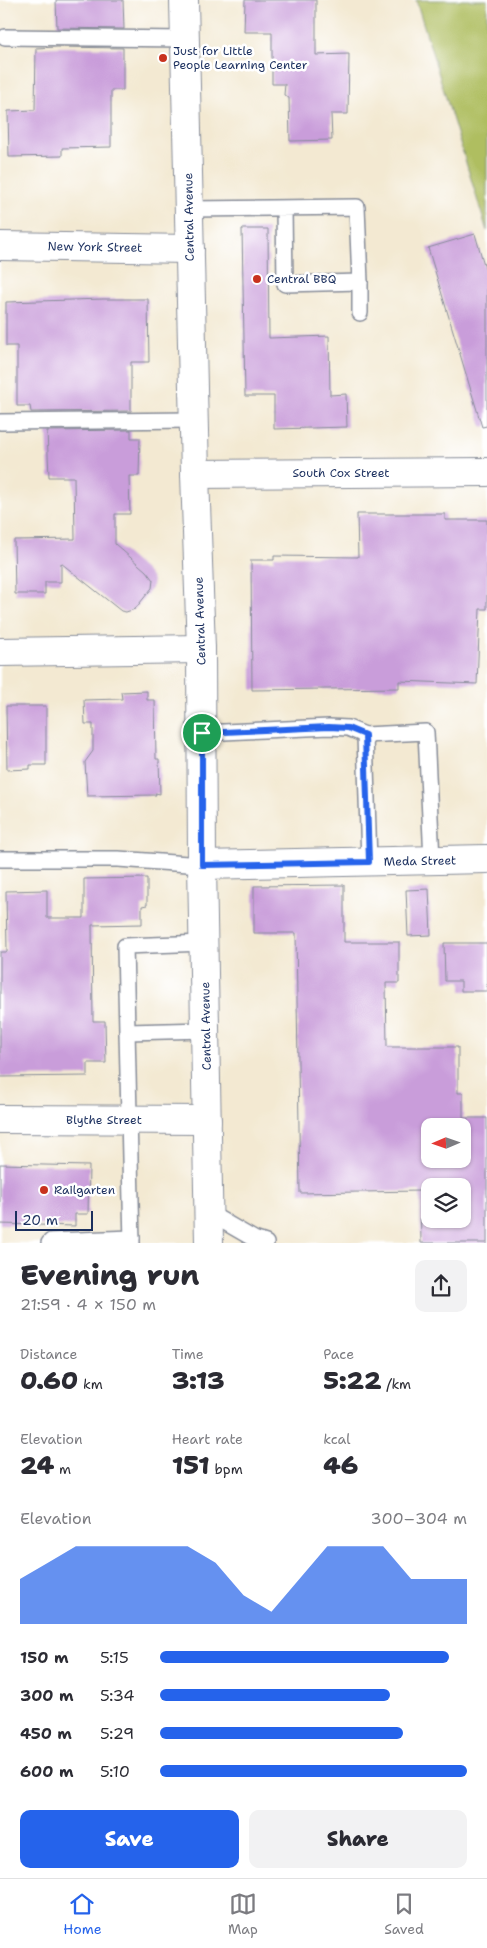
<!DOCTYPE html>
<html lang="en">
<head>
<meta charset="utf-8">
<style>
	body { margin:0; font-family:"Shantell Sans",sans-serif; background:#f2f2f3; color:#2b2b33; height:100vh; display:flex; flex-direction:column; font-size:19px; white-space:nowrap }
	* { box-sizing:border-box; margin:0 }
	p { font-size:16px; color:#7c7c81 }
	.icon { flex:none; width:28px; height:28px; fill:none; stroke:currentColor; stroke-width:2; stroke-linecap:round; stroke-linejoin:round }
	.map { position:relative; height:1243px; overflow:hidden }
	.side { display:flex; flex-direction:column; background:#fff; flex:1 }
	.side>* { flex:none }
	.needle { width:32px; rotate:268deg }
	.buttons { position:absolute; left:421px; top:1118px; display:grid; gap:10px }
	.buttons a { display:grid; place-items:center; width:50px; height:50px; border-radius:10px; background:#fff; box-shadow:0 1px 4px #0004; font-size:25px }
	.scale { position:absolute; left:15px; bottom:12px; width:78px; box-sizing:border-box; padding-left:5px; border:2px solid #1b2f5e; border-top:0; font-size:14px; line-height:18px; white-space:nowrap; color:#1b2f5e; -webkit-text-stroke:4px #fff; paint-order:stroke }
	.pin { position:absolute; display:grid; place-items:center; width:42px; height:42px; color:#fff; margin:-21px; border:2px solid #fff; border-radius:50%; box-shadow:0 1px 5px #0007 }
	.round { display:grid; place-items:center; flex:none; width:52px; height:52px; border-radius:10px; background:#f2f2f3 }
	.overview { display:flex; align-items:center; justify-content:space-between; height:85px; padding:0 20px }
	h1 { font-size:28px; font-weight:800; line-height:38px }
	.metrics { display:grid; grid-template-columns:repeat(3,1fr); gap:8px; height:85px; padding:5px 20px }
	.metrics div { display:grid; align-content:center }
	.metrics b { font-size:25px; font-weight:800 }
	.metrics small { font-size:14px; font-weight:400 }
	.metrics p { font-size:14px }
	.chart { height:140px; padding:10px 20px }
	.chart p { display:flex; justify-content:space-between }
	.chart svg { width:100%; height:90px; margin-top:5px; fill:#2563eb; opacity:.7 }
	.action { display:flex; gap:10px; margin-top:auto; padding:10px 20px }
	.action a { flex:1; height:58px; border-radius:10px; background:#2563eb; color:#fff; font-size:20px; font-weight:800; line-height:58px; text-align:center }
	.action a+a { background:#f2f2f3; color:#2b2b33 }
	ul { padding:0 20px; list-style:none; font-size:16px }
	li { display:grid; grid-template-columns:80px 60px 1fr; align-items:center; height:38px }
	li i { height:12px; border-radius:6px; background:#2563eb }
	.dock { display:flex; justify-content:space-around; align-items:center; height:70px; border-top:1px solid #e1e1e2; background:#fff; font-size:14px; color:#7c7c81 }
	.dock a { display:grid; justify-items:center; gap:2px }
	.dock .active { color:#2563eb }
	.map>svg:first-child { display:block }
	.green { fill:#afbe61; stroke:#657660 }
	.building { fill:#c99dda; fill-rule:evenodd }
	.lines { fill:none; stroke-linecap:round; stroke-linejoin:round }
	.lane-casing { stroke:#878c98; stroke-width:18 }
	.street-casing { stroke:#878c98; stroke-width:30 }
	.secondary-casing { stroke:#878c98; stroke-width:30 }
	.lane { stroke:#fff; stroke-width:15 }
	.street { stroke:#fff; stroke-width:28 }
	.secondary { stroke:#fff; stroke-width:28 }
	.route-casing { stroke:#fff; stroke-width:10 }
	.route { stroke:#2563eb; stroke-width:6 }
	.poi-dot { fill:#c8321e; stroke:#fff; stroke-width:2 }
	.labels { text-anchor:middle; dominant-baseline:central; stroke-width:5; stroke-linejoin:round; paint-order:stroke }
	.poi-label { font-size:12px; fill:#1b2f5e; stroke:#fff; text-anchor:start }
	.street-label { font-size:12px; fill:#1b2f5e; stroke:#fff }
</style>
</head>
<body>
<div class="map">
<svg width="487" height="1243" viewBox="0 0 487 1243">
	<rect width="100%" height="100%" fill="#fff"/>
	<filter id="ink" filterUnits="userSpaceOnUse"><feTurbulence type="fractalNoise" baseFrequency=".02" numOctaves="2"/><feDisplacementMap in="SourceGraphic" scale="10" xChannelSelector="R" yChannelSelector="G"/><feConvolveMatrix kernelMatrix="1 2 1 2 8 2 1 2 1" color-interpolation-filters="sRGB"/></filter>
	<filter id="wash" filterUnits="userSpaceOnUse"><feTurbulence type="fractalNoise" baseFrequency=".0096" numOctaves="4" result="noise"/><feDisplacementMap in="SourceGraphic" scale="20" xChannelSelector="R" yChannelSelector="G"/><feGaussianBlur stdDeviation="1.12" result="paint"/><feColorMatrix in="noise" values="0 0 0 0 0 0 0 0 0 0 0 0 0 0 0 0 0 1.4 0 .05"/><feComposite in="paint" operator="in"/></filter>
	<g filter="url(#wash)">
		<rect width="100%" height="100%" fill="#f3e9d2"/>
		<path class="green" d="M416 0H487V231Z"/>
		<g id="blocks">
			<g class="building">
				<path d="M56 0H123L124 29 57 28Z"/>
				<path d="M245 0H316V55L349 54 348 114H331L332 140 290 141 289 98 284 95 285 84H272V32H244Z"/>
				<path d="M57 47 123 48V90H111V147L62 148V156L9 157 8 111 35 110 36 48Z"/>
				<path d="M242 229H268L269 338 329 336 330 395 346 394 347 427 274 429V396H245Z"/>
				<path d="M475 234 487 275V426L482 427 428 248Z"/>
				<path d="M103 299H148L149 362H131V411L31 412 30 406H17V346H6V302Z"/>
				<path d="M131 430V438H140L139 476H129L130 514H115V544L146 571 153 580 152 588 135 609 126 612 121 611 61 563V582H45V594H15L14 540 75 539 74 477H49L47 431Z"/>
				<path d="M357 514H445V520H487V609H480L477 684 399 681V688L252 690 251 560H274V556L358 557Z"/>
				<path d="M147 691V700H155L156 759H159L160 794 155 793 156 795 87 796 85 762 93 751V724H85L84 700 122 699 121 692Z"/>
				<path d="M6 706H46V765H30V769L7 770Z"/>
				<path d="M147 878V905L142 906V924L92 925 93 1021H105L106 1063H88V1076L0 1077V952H7L6 891 47 890V918H84V879Z"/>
				<path d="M344 885V942H399V983H386L387 1047H458V1093H463V1118H487V1243H421L420 1191 300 1193 296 933H254V886ZM430 1126H462V1159H430ZM430 1186H462V1219H430Z"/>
				<path d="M429 889 431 935 408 936 406 890Z"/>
				<path d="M444 943H487V991H461V981H445Z"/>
				<path d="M0 1164 89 1166 88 1214H75V1226L0 1224Z"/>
			</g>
		</g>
	</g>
	<g filter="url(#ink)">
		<use href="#blocks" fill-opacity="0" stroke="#878c98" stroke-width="1"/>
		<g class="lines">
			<g class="lane-casing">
				<g id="lane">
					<path d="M5 37 185 39"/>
					<path d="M189 209 357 207 360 282 285 284 284 208"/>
					<path d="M360 282V313"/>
					<path d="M0 422 194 420"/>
					<path d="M202 733 329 727 348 728 365 735"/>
					<path d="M0 859H118L202 865"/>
					<path d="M369 862 365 735 426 732 432 860"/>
					<path d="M127 1032 206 1030"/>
					<path d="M209 1213 254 1239 266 1243"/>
					<path d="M49 1243 51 1241 132 1238"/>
					<path d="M132 1243 125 946 204 943"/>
				</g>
			</g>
			<g class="street-casing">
				<g id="street">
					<path d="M0 246 190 249"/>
					<path d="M195 474 487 472"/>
					<path d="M0 652 201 649"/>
					<path d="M202 865 487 859"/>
					<path d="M0 1119 207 1120"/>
				</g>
			</g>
			<g class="secondary-casing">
				<path id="secondary" d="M184 0 195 474 201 649 202 865 209 1243"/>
			</g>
			<use href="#lane" class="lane"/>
			<use href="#street" class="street"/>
			<use href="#secondary" class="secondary"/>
		</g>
	</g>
	<g class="lines" filter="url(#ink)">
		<g class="route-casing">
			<path id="route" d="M329 727 348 728 365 735 369 862 202 865V733Z"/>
		</g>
		<use href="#route" class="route"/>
	</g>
	<g class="poi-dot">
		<circle cx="163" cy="58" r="5"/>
		<circle cx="257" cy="279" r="5"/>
		<circle cx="44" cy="1190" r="5"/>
	</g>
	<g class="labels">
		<g class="poi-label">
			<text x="173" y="51">Just for Little<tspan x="173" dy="14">People Learning Center</tspan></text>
			<text x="267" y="279">Central BBQ</text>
			<text x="54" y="1190">Railgarten</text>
		</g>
		<g class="street-label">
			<text transform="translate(189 217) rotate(-91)">Central Avenue</text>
			<text transform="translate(95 247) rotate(1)">New York Street</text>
			<text x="341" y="473">South Cox Street</text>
			<text transform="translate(200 621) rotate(-92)">Central Avenue</text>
			<text transform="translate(420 861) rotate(-1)">Meda Street</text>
			<text transform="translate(206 1026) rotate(-91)">Central Avenue</text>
			<text x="104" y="1120">Blythe Street</text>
		</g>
	</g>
</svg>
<div class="buttons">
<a><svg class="needle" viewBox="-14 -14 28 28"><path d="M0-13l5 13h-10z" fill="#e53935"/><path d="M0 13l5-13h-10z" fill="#7c7c81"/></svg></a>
<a><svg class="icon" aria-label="layers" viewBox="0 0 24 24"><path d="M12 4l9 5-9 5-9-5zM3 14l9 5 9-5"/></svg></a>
</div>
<div class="scale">20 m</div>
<div class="pin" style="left:202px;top:733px;background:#1e9e55"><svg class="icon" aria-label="arrive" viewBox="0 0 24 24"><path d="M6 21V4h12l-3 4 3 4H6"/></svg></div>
</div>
<section class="side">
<div class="overview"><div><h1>Evening run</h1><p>21:59 · 4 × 150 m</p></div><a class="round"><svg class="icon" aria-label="share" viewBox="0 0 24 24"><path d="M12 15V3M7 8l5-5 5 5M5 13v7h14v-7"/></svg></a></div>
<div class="metrics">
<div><p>Distance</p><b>0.60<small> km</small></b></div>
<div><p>Time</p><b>3:13</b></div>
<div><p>Pace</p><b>5:22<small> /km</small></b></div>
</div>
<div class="metrics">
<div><p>Elevation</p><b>24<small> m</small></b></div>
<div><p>Heart rate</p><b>151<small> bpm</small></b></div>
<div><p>kcal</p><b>46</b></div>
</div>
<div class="chart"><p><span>Elevation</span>300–304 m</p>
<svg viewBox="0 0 160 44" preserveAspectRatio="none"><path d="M0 44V22L10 14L20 6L30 6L40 6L50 6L60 6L70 14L80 30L90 38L100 22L110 6L120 6L130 6L140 22L150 22L160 22V44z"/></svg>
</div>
<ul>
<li><b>150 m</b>5:15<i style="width:94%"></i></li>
<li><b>300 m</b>5:34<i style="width:75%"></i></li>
<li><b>450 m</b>5:29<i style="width:79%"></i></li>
<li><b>600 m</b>5:10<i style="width:100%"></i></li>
</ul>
<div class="action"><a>Save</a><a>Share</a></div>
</section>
<nav class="dock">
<a class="active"><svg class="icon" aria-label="home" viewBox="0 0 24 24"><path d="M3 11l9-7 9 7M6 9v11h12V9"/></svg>Home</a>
<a><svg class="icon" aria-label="map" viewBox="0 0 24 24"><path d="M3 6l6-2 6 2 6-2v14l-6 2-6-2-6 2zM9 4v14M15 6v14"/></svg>Map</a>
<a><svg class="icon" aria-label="saved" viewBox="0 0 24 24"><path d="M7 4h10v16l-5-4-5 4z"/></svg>Saved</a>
</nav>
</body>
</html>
